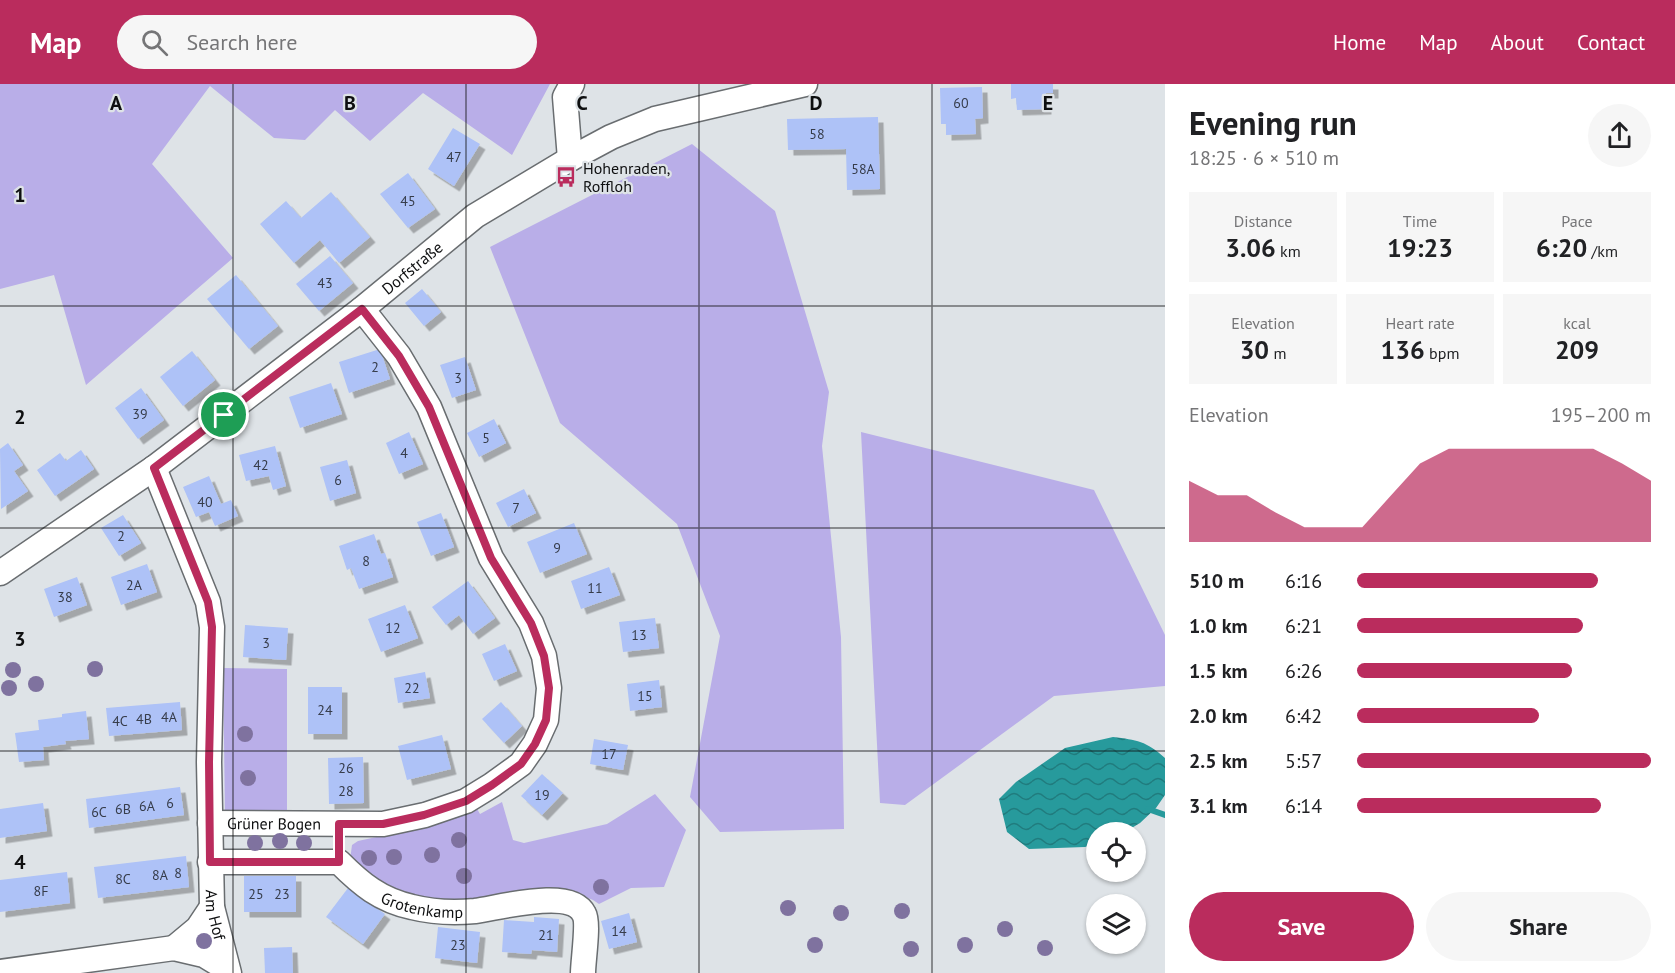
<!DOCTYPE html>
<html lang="en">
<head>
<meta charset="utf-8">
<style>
	body { margin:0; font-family:"PT Sans",sans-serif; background:#f6f6f6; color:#202124; height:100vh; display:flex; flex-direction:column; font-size:22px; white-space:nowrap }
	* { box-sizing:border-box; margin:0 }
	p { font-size:20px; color:#757577 }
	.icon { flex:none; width:33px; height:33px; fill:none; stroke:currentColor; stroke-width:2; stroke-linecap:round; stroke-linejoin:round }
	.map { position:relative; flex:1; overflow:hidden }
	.details { display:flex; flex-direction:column; background:#fff; width:510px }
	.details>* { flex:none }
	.fabs { position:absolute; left:1086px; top:738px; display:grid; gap:12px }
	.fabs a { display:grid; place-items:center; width:60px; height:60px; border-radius:50%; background:#fff; box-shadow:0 2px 4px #0004; font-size:30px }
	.pin { position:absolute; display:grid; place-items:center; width:51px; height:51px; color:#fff; margin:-26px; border:3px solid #fff; border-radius:50%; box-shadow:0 2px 6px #0007 }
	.round { display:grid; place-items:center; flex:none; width:63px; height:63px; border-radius:32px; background:#f6f6f6 }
	.head { display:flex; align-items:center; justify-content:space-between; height:102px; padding:0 24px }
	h1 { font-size:33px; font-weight:600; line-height:45px }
	.metrics { display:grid; grid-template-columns:repeat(3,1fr); gap:9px; height:102px; padding:6px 24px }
	.metrics div { display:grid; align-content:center; border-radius:0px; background:#f6f6f6; text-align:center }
	.metrics b { font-size:26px; font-weight:600 }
	.metrics small { font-size:16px; font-weight:400 }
	.metrics p { font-size:16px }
	.chart { height:168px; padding:12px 24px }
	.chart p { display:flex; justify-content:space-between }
	.chart svg { width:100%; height:108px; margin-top:6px; fill:#ba2c5d; opacity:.7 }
	.action { display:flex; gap:12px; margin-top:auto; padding:12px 24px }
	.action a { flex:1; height:69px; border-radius:36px; background:#ba2c5d; color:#fff; font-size:24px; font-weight:600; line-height:69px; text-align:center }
	.action a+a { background:#f6f6f6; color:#202124 }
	ul { padding:0 24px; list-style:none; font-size:20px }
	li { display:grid; grid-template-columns:96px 72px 1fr; align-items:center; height:45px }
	li i { height:15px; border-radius:8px; background:#ba2c5d }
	header { display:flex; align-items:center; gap:36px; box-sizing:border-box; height:84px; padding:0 30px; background:#ba2c5d; color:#fff }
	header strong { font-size:28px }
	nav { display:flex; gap:33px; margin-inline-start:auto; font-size:21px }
	.search { width:420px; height:54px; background:#f6f6f6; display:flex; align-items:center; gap:15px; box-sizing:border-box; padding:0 21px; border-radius:33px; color:#757577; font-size:22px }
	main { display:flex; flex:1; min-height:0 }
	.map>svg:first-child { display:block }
	.green { fill:#b9aee8 }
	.water { fill:url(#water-waves) }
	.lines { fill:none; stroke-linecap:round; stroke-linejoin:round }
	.stream { stroke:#279a9c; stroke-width:6 }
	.building { fill:#aec2f7; filter:url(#shadow) }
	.street-casing { stroke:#696d70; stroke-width:27 }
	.street { stroke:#fff; stroke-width:24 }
	.tree { fill:#7f729f }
	.route-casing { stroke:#fff; stroke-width:12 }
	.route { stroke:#ba2c5d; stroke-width:8 }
	.grid { fill:none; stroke:#0e0f10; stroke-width:1.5; stroke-opacity:0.55 }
	.labels { text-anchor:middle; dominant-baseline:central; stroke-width:4.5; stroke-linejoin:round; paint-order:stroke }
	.number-label { font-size:14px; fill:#363c4a }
	.poi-label { font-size:16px; fill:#0e0f10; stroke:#dee3e7; text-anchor:start }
	.street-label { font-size:16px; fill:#0e0f10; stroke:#dee3e7 }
	.grid-label { font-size:20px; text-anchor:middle; font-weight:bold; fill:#0e0f10; stroke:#dee3e7; stroke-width:4.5; stroke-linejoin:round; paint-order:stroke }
</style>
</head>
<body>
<header>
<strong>Map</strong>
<div class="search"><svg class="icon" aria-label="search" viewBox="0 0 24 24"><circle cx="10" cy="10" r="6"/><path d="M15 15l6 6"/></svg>Search here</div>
<nav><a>Home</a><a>Map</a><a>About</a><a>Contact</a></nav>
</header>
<main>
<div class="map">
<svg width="1165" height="889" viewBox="0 0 1165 889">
	<defs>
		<pattern id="water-waves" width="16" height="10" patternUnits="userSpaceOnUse" patternTransform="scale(1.5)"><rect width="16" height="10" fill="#279a9c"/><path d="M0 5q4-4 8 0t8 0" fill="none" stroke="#207c7e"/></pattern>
		<filter id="shadow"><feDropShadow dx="5.5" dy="5.5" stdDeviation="0" flood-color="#0004"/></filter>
	</defs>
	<rect width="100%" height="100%" fill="#dee3e7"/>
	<g class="green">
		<path d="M0 0H550L512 71 423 9 370 57 335 26 305 56 274 54 210 2 152 80 233 174 86 301 54 191 0 205Z"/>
		<path d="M692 60 775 127 829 308 822 362 841 553 844 745 720 748 690 713 720 552 677 440 560 339 490 163Z"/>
		<path d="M861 348 1094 406 1165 551V602L1054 612 905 721 880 719Z"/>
		<path d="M223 584 287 585V733L225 732Z"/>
		<path d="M655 710 686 746 664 803 631 804 599 820 593 816 570 807 479 819 399 813 350 776 352 761 358 757 381 752 476 723 480 730 502 718 513 756 524 759 607 740Z"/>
	</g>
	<path class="water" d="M1113 653C1137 656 1146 657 1165 674V711L1156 724 1140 739 1125 748H1096V760L1085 763 1029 765 1007 748 999 715 1016 698 1065 664Z"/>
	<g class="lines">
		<path class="stream" d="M1148 725 1165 731"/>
	</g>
	<g class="building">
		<path d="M1011 0H1053V9H1046V25L1017 26 1016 14 1011 15Z"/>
		<path d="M982 3 983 34 975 35 976 50 946 51V40H941L940 4Z"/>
		<path d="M878 33 880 105 847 106 846 65 788 66 787 35Z"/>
		<path d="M453 44 480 60 454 102 428 85Z"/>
		<path d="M408 89 435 125 408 144 380 110Z"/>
		<path d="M331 108 370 153 339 179 320 156 294 179 260 140 286 117 301 134Z"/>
		<path d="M330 172 353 199 319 227 296 200Z"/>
		<path d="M236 191 278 242 249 265 207 215Z"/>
		<path d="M422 205 441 228 424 242 405 219Z"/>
		<path d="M380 265 390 295 349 309 339 278Z"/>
		<path d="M192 267 215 296 183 322 160 293Z"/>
		<path d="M465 273 476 306 452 314 440 281Z"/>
		<path d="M331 299 342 330 300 344 289 313Z"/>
		<path d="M141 304 164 336 138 355 115 324Z"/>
		<path d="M494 335 506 359 479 373 467 349Z"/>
		<path d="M409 348 423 380 399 390 386 359Z"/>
		<path d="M8 359 23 381 14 387 28 407 1 425 0 365Z"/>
		<path d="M275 362 286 402 273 406 269 392 246 397 239 371Z"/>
		<path d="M81 366 94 385 55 412 37 386 60 369 66 377Z"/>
		<path d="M347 376 356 409 330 417 320 383Z"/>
		<path d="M209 392 221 420 231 416 238 432 215 442 209 428 196 433 183 403Z"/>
		<path d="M524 405 536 429 508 443 496 419Z"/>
		<path d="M441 429 454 463 431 472 417 438Z"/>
		<path d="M123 431 141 459 119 472 101 444Z"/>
		<path d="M574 439 587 470 540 489 527 458Z"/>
		<path d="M374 450 381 470 385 469 393 493 359 505 351 484 347 486 339 462Z"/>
		<path d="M147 480 157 508 121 521 111 493Z"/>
		<path d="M609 483 620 511 581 525 571 497Z"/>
		<path d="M77 493 87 521 54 533 44 505Z"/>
		<path d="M468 497 495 534 473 550 459 531 446 541 432 523Z"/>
		<path d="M405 521 418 554 381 568 368 535Z"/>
		<path d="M655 534 659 564 623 568 619 538Z"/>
		<path d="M245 541 288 544 286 576 243 573Z"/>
		<path d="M505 560 517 587 494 597 482 570Z"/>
		<path d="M425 588 430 614 398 619 394 594Z"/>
		<path d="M659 596 662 623 630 627 627 600Z"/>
		<rect x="308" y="603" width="34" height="47"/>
		<path d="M180 618 182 646 109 652 106 624Z"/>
		<path d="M501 618 522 642 504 659 482 635Z"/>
		<path d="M86 627 89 655 65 657 66 660 43 663 44 676 19 678 15 649 39 646 38 636 62 633V630Z"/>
		<path d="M442 651 451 685 407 696 398 662Z"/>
		<path d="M594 655 628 661 623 686 590 680Z"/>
		<path d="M363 673 364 719 329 720 328 674Z"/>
		<path d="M542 690 563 709 542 731 521 712Z"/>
		<path d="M180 703 184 731 89 744 86 715Z"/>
		<path d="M43 719 47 747 0 754V725Z"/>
		<path d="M186 772 189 803 98 814 94 783Z"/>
		<path d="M67 788 70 819 0 828V796Z"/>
		<rect x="244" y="792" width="52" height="36"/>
		<path d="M348 804 385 830 363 860 326 833Z"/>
		<path d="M629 829 637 858 609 865 601 837Z"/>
		<path d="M534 833 559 835 557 868 532 866 531 870 502 868 504 836 534 838Z"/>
		<path d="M438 843 480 848 477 879 435 874Z"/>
		<path d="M292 863 293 889H265L264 864Z"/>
	</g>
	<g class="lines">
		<g class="street-casing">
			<g id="street">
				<path d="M570 75 565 13 572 0"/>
				<path id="s1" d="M154 384 208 518 212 543 209 678 212 823 229 889"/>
				<path id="s2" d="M0 489 154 384 362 225 475 132 570 75 611 53 655 35 805 0"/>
				<path id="s3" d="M210 739 383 740 425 731 466 717 492 701 521 680 535 660 546 636 549 604 544 572 531 539 491 474 429 323 399 272 362 225"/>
				<path id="s4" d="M210 778H339C361 800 380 816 412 823 432 828 455 829 475 827 499 824 571 803 584 830 589 839 583 877 583 889"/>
				<path d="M174 864 198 844 212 823"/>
				<path d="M0 888 174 864 204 871 227 885"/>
			</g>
		</g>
		<use href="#street" class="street"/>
	</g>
	<g class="tree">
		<circle cx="95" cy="585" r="8"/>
		<circle cx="13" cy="586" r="8"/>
		<circle cx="36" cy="600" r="8"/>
		<circle cx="9" cy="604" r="8"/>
		<circle cx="245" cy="650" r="8"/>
		<circle cx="248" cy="694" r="8"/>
		<circle cx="459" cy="756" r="8"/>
		<circle cx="280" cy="757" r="8"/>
		<circle cx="255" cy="759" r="8"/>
		<circle cx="304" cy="759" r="8"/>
		<circle cx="432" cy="771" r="8"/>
		<circle cx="394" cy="773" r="8"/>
		<circle cx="369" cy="774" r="8"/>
		<circle cx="464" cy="792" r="8"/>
		<circle cx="601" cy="803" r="8"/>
		<circle cx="788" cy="824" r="8"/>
		<circle cx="902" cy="827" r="8"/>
		<circle cx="841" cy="829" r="8"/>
		<circle cx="1005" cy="845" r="8"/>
		<circle cx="204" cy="857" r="8"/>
		<circle cx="815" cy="861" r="8"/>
		<circle cx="965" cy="861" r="8"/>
		<circle cx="1045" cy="864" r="8"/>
		<circle cx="911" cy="865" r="8"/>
	</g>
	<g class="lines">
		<g class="route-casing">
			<path id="route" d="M362 225 399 272 429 323 491 474 531 539 544 572 549 604 546 636 535 660 521 680 492 701 466 717 424 731 383 740H339V778H210L209 678 212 543 208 518 154 384Z"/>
		</g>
		<use href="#route" class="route"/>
	</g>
	<path class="grid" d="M233 0V889M466 0V889M699 0V889M932 0V889M0 222H1165M0 444H1165M0 667H1165"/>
	<defs>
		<g id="bus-bare" transform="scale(1.62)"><path d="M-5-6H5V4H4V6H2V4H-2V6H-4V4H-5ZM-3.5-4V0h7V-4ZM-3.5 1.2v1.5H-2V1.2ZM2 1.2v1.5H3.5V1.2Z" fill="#ba2c5d" stroke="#dee3e7" stroke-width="2.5" paint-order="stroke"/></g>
	</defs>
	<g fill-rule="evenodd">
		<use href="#bus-bare" x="566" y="93"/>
	</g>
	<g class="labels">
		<g class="number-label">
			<text x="961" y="19">60</text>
			<text x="817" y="50">58</text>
			<text x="454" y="73">47</text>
			<text x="863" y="85">58A</text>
			<text x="408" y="117">45</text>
			<text x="325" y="199">43</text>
			<text x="375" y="283">2</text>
			<text x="458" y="294">3</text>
			<text x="140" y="330">39</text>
			<text x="486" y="354">5</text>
			<text x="404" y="369">4</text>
			<text x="261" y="381">42</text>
			<text x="338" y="396">6</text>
			<text x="205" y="418">40</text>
			<text x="516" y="424">7</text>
			<text x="121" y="452">2</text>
			<text x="557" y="464">9</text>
			<text x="366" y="477">8</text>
			<text x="134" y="501">2A</text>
			<text x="595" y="504">11</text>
			<text x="65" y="513">38</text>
			<text x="393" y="544">12</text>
			<text x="639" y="551">13</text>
			<text x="266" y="559">3</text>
			<text x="412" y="604">22</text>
			<text x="645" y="612">15</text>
			<text x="325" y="626">24</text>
			<text x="169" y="633">4A</text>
			<text x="144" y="635">4B</text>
			<text x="120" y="637">4C</text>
			<text x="609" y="670">17</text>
			<text x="346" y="684">26</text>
			<text x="346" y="707">28</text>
			<text x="542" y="711">19</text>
			<text x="170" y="719">6</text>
			<text x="147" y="722">6A</text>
			<text x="123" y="725">6B</text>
			<text x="99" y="728">6C</text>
			<text x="178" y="789">8</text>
			<text x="160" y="791">8A</text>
			<text x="123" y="795">8C</text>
			<text x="41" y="807">8F</text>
			<text x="256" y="810">25</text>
			<text x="282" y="810">23</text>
			<text x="619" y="847">14</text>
			<text x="546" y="851">21</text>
			<text x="458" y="861">23</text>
		</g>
		<g class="poi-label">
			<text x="583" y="84">Hohenraden,<tspan x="583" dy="18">Roffloh</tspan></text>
		</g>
		<g class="street-label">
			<text stroke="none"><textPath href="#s2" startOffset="513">Dorfstraße</textPath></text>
			<text stroke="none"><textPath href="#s3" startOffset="64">Grüner Bogen</textPath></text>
			<text stroke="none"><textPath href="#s4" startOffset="226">Grotenkamp</textPath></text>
			<text stroke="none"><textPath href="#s1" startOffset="458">Am Hof</textPath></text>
		</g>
	</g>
	<g class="grid-label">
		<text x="116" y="26">A</text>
		<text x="350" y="26">B</text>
		<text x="582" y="26">C</text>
		<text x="816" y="26">D</text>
		<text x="1048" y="26">E</text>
		<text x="20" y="118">1</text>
		<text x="20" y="340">2</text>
		<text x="20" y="562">3</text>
		<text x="20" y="785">4</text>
	</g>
</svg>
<div class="fabs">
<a><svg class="icon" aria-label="locate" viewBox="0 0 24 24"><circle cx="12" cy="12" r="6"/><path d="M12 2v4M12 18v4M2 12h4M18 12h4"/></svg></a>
<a><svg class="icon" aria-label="layers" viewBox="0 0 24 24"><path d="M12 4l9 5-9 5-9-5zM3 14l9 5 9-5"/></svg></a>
</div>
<div class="pin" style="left:224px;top:331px;background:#1e9e55"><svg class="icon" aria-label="arrive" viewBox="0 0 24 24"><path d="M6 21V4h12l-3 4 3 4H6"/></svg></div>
</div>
<section class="details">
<div class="head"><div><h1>Evening run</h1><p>18:25 · 6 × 510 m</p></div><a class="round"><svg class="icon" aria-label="share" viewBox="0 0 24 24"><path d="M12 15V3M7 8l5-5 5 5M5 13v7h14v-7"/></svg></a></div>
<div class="metrics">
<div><p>Distance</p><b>3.06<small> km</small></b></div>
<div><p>Time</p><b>19:23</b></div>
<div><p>Pace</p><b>6:20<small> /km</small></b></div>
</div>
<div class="metrics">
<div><p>Elevation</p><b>30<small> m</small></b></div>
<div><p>Heart rate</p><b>136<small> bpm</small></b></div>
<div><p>kcal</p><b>209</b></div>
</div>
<div class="chart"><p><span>Elevation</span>195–200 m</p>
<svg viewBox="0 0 160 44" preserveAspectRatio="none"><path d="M0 44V19L10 25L20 25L30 32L40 38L50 38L60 38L70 25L80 12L90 6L100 6L110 6L120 6L130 6L140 6L150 12L160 19V44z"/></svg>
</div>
<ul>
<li><b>510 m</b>6:16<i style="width:82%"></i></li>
<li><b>1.0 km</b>6:21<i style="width:77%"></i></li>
<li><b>1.5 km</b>6:26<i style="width:73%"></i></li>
<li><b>2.0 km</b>6:42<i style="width:62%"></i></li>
<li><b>2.5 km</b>5:57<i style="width:100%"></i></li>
<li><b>3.1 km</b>6:14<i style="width:83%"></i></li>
</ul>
<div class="action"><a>Save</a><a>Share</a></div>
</section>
</main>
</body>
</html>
